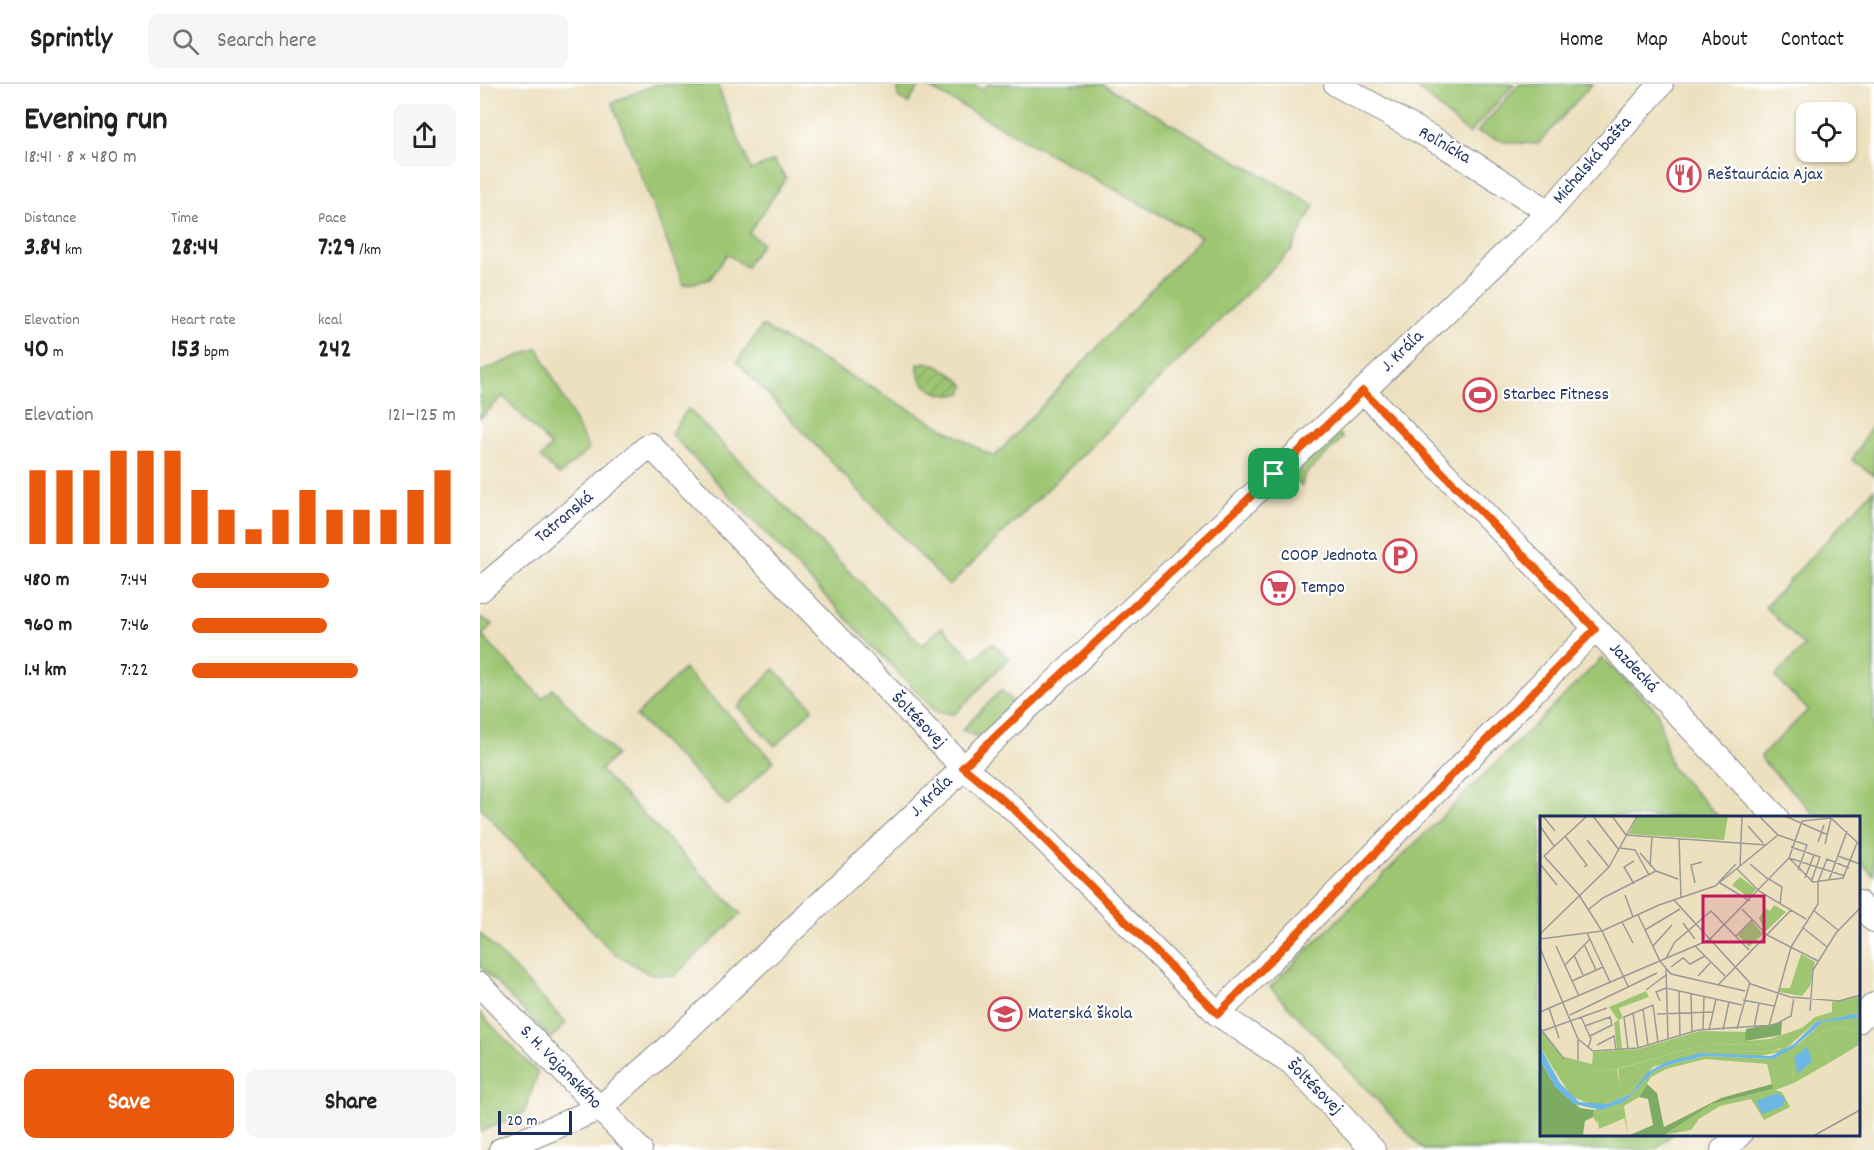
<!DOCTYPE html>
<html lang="en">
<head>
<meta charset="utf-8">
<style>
	body { margin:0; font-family:Dekko,sans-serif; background:#f6f6f6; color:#222; height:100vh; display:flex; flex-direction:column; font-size:22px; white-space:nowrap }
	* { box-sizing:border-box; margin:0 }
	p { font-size:20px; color:#767676 }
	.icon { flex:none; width:33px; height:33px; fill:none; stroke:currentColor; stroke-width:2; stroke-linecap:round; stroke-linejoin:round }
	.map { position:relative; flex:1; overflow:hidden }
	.details { display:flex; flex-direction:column; background:#fff; width:480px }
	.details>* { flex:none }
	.buttons { position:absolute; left:1316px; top:18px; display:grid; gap:12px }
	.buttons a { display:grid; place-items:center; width:60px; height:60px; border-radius:12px; background:#fff; box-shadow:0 2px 4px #0004; font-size:30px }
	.scale { position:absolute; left:18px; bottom:15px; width:74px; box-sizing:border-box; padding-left:6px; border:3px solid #1b2f5e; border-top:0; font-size:16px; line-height:21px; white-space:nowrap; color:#1b2f5e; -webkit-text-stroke:4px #fff; paint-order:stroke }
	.pin { position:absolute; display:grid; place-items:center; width:51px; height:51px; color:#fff; margin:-26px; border-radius:12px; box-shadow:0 3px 9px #0006 }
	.round { display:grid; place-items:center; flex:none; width:63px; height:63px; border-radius:12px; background:#f6f6f6 }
	.headline { display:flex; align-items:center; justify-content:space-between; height:102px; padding:0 24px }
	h1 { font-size:33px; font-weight:700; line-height:45px }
	.metrics { display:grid; grid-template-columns:repeat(3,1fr); gap:9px; height:102px; padding:6px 24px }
	.metrics div { display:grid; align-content:center }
	.metrics b { font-size:26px; font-weight:700 }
	.metrics small { font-size:16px; font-weight:400 }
	.metrics p { font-size:16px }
	.chart { height:168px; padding:12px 24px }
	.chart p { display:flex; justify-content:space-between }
	.chart svg { width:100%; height:108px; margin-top:6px; stroke:#ea580c; stroke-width:6 }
	.cta { display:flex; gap:12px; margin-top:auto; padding:12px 24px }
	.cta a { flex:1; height:69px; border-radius:12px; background:#ea580c; color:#fff; font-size:24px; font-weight:700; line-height:69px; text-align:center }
	.cta a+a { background:#f6f6f6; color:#222 }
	ul { padding:0 24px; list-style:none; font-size:20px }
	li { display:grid; grid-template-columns:96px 72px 1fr; align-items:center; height:45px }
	li i { height:15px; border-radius:8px; background:#ea580c }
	header { display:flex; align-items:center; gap:36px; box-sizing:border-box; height:84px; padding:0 30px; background:#fff; border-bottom:2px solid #e0e0e0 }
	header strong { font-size:28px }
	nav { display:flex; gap:33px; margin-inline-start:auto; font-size:21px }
	.search { width:420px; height:54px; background:#f6f6f6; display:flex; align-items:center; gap:15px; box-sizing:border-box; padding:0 21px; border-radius:12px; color:#767676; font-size:22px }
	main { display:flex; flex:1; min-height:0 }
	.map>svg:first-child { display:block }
	.green { fill:#9ec672; stroke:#5c7a68; stroke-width:1.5 }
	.garden { fill:url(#garden-furrows); stroke:#5c7a68; stroke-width:1.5 }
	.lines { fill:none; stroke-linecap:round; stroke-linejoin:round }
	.street-casing { stroke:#84888e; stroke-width:26 }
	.street { stroke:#fff; stroke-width:24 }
	.route-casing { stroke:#fff; stroke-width:12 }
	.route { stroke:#ea580c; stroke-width:8 }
	.labels { text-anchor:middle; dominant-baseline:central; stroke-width:4.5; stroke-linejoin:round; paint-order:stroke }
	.street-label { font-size:18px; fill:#1b2f5e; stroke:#fff }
	.poi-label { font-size:18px; fill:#1b2f5e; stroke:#fff; text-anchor:start }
	.inset-road { fill:none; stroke:#999998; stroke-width:1.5 }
	.view { fill:#c2185b; fill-opacity:0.15; stroke:#c2185b; stroke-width:3 }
	.inset-edge { fill:none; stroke:#1b2f5e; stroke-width:3 }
</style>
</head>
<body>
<header>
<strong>Sprintly</strong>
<div class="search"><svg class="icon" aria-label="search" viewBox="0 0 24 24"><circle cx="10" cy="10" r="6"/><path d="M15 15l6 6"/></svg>Search here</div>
<nav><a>Home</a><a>Map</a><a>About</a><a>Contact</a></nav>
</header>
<main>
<section class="details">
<div class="headline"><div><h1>Evening run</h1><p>18:41 · 8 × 480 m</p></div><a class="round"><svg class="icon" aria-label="share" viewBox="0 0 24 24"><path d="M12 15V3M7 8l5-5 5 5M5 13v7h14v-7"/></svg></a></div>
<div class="metrics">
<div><p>Distance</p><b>3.84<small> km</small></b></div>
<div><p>Time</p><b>28:44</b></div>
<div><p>Pace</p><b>7:29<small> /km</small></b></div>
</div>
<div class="metrics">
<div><p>Elevation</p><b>40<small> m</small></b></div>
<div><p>Heart rate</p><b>153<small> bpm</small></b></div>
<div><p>kcal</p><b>242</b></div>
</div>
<div class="chart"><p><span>Elevation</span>121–125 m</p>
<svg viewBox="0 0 160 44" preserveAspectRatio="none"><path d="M5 44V14M15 44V14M25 44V14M35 44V6M45 44V6M55 44V6M65 44V22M75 44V30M85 44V38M95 44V30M105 44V22M115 44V30M125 44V30M135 44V30M145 44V22M155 44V14"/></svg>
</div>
<ul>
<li><b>480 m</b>7:44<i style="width:52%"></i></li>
<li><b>960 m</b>7:46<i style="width:51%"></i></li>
<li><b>1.4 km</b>7:22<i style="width:63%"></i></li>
</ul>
<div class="cta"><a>Save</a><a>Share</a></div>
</section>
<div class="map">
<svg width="1394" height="1066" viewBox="0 0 1394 1066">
	<defs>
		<pattern id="garden-furrows" width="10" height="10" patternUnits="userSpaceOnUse" patternTransform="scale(1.5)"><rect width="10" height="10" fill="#9ec672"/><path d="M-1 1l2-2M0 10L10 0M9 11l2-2" fill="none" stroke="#80a161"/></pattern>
	</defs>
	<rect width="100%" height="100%" fill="#fff"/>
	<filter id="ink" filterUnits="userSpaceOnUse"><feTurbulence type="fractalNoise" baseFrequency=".0167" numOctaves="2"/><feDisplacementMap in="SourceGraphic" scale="12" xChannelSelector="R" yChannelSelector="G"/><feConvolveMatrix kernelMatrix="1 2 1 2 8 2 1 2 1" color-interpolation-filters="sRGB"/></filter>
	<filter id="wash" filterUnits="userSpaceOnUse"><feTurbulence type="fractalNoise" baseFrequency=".008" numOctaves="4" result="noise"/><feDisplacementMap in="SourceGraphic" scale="24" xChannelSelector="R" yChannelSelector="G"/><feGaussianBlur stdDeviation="1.35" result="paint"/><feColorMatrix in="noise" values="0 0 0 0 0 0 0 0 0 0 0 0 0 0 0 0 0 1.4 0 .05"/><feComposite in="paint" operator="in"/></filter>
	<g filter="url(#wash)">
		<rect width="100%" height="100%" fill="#ede0bf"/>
		<g class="green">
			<path d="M175 0H237L271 86 294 77 306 94 269 149 282 159 266 183 247 170 230 195 204 201 132 19Z"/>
			<path d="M418 0H441L428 20 418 13Z"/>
			<path d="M442 0H492L503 6 507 0H622L834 121 812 165 469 502 257 278 282 242 514 373 721 153Z"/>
			<path d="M933 0H1034L989 50Z"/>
			<path d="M1039 0H1112L1058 60 1025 58 997 48Z"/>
			<path d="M58 264 109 365 79 391 61 374 71 362 23 312 0 334V288Z"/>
			<path d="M208 325 442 561 462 543 493 575 512 559 529 574 475 630 456 628 191 350Z"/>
			<path d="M1394 337V391L1372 376Z"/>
			<path d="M855 345 863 354 824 392 822 402 809 390Z"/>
			<path d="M1394 405V792L1378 775V733H1337L1283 677 1281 672 1328 626 1295 593 1324 562 1285 523Z"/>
			<path d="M0 533 13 540 2 552 62 614 73 605 136 671 120 686 261 830 194 892 169 890 131 867 0 723Z"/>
			<path d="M1122 574 1177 627 1191 683 1239 733H1061V1050H1192L1175 1066H944L790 903Z"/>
			<path d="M204 585 294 677 248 722 156 632Z"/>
			<path d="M294 585 333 624 295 662 258 623Z"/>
			<path d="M521 606 535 620 500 654 482 646Z"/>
			<path d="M0 849 86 939 71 955 0 882Z"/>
			<path d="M0 929 58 989 44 1029 0 1048Z"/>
		</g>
		<path class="garden" d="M445 278C458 280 477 292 485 302L482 309C463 316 435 303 438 280Z"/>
	</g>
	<g filter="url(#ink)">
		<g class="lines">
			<g class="street-casing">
				<g id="street">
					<path d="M856 0 964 61 1069 128"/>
					<path d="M883 307 1062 488 1296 733"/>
					<path d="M0 506 170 361 483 683 535 726 738 930 812 979 893 1066"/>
					<path d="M1378 819 1394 836"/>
					<path d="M0 901 160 1066"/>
					<path d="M738 930 1115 545"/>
					<path d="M1378 937 1394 921"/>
					<path d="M21 1066 120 1024 182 969 883 307 1069 128 1181 0"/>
					<path d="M1243 1066 1260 1050"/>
				</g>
			</g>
			<use href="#street" class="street"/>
		</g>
	</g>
	<g class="lines" filter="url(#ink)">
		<g class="route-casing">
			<path id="route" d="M883 307 1115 545 738 930 535 726 483 683Z"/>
		</g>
		<use href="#route" class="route"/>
	</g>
	<defs>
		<g id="restaurant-ring" transform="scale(1.725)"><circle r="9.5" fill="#fff" stroke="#d1495b" stroke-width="1.5"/><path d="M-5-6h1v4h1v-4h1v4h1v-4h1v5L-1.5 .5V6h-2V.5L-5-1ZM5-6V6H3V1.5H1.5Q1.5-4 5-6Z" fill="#d1495b"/></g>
		<g id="stadium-ring" transform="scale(1.725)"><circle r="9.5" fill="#fff" stroke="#d1495b" stroke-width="1.5"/><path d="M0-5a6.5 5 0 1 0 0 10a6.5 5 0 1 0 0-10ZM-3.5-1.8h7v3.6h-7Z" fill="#d1495b"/></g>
		<g id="parking-ring" transform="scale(1.725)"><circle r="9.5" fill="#fff" stroke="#d1495b" stroke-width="1.5"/><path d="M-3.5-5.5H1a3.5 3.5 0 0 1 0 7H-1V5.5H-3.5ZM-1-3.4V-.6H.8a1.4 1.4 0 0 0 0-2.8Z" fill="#d1495b"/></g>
		<g id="supermarket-ring" transform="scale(1.725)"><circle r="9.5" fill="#fff" stroke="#d1495b" stroke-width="1.5"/><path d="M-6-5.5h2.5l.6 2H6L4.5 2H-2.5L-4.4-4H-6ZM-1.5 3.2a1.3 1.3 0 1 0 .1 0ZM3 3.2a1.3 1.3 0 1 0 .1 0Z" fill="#d1495b"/></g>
		<g id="school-ring" transform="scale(1.725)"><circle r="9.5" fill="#fff" stroke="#d1495b" stroke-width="1.5"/><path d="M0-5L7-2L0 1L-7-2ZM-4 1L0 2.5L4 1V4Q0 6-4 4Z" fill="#d1495b"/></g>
	</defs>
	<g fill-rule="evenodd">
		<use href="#restaurant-ring" x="1204" y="91"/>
		<use href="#stadium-ring" x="1000" y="311"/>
		<use href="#parking-ring" x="920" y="472"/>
		<use href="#supermarket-ring" x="798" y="504"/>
		<use href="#school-ring" x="525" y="930"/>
	</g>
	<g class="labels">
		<g class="street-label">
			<text transform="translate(964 62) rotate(30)">Roľnícka</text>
			<text transform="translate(1113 77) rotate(-49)">Michalská bašta</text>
			<text transform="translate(923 268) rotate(-44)">J. Kráľa</text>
			<text transform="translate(85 434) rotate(-40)">Tatranská</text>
			<text transform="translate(1153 584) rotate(46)">Jazdecká</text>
			<text transform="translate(438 637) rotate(46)">Šoltésovej</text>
			<text transform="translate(452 713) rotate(-44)">J. Kráľa</text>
			<text transform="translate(80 984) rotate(46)">S. H. Vajanského</text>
			<text transform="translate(834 1004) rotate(45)">Šoltésovej</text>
		</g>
		<g class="poi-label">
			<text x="1227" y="91">Reštaurácia Ajax</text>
			<text x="1023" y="311">Starbec Fitness</text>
			<text x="897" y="472" text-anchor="end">COOP Jednota</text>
			<text x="821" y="504">Tempo</text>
			<text x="548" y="930">Materská škola</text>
		</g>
	</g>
	<g transform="translate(1060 732)">
		<rect width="320" height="320" fill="#ede0bf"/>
		<path d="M97 0H188L184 24 89 18ZM200 61 216 73 209 82 192 69ZM234 89 246 96 225 116 219 102 225 92 230 95ZM212 105 223 118 209 131 198 119ZM261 138 275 146 270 170 262 180 239 176 240 172H250ZM106 175 109 181 79 192 83 202 79 204 82 233H77L74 207 78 204 69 191ZM319 180V197L276 206 243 235 215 241 161 237 113 251 91 278 67 288H50L31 280 0 231V212L21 240 52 248 53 236 99 233 160 215 206 216V225L230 223 262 212 275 201 292 196V186ZM247 221 240 233 231 236 161 234 121 245 106 254 90 276 64 287 47 256 77 253 166 228 216 229ZM319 201V216L301 211 277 217 289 247 254 267 250 242 235 274 242 276 250 291 224 304 211 283 180 290 159 303 151 314 124 319 172 288 233 273 227 248 165 243 126 253 111 261 99 281 84 290 87 312 88 319 82 291 57 297V307L53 301 54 294 86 285 113 256 128 249 165 240 233 243 260 227 283 206Z" fill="#9ec672" fill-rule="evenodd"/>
		<path d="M242 206 241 219 205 225 206 213ZM0 243 11 264 40 292 54 294 53 301 45 305 43 319H0ZM107 268 117 277 124 311 181 282 232 268 233 273 172 288 124 319H90L113 309 108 283 99 281Z" fill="#7eab64"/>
		<path d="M301 211 319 216V229L289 247 277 217ZM247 221 250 227 231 236 161 234 121 245 106 254 90 276 64 287H60L47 256 77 253 81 274 78 253 166 228 216 229ZM250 241 254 267 235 274 230 248ZM82 291 85 302 59 313 56 297Z" fill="#9ec672"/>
		<path d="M319 197 317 202 283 206 253 232 233 243 165 240 128 249 113 256 86 285 61 294 34 288 15 271 0 243V231L20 267 39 286 67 288 91 278 108 256 126 246 161 237 231 240 254 228 276 206ZM267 231 272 245 258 258 254 241ZM238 277 245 283 243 290 222 298 216 285Z" fill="#6db7e5"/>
		<path class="inset-road" d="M3 0 15 15M47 0 4 40 39 79 62 115 88 170M53 0 79 34M72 0 86 19M219 0 238 19 267 29 258 54M245 0 288 19M291 2 319 28M262 5 291 2M0 10 14 30M208 10 223 27M86 19 227 29M25 20 47 49 44 51M139 22 141 81M47 24 69 51M278 26 284 9M285 28 291 3M251 31 280 41 271 66M80 32 95 34 109 59M100 37 116 55 138 63M298 40 320 48M249 42 273 66 303 62 317 27M249 42 305 60M94 45 84 51 94 68M0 48 17 69M210 48 229 64M110 50 112 21M200 50 238 19M197 53 219 75 266 103M265 62 274 39M229 63 242 71 240 88M289 64 307 15M155 67 151 49 162 46M178 67 196 48M180 67 210 85M85 79 93 101M134 84 211 168 250 181 299 185 320 179M202 93 227 119 278 145M48 94 63 82 116 55M273 94 298 114M98 99 120 145 131 158 205 175M82 106 93 127M143 107 155 123M262 111 287 131M105 114 140 93M47 117 70 166M0 118 69 51 97 0M196 120 212 104M0 123 62 115 119 89 175 70 200 50 202 0M44 128 56 154M16 130 39 180M113 130 132 109M155 130 185 160M0 132 38 223 53 235 98 232 158 214 234 209 251 200 254 181M34 139 43 159M126 142 135 126 171 95 209 134M25 149 50 123M131 151 143 142 150 148 165 140M126 152 128 223M158 160 171 146M32 165 63 151M178 169 251 94M106 174 126 159M139 175 140 220M151 178 152 216M203 184 234 190M120 185 116 176 126 172 202 189M9 192 19 222M103 193 108 229M270 195 273 154 296 117 320 92M0 196 169 124 249 42 262 5M93 197 98 232M117 198 173 196M30 199 117 157M41 201 51 223 48 232M45 210 70 201 72 209 50 220M229 210 251 131 278 88V66L287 43 309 52M0 212 24 243M214 212 219 187M197 213 210 166M163 214 164 180M169 214 176 183M183 214 189 186M2 215 67 192M38 224V244M57 229 74 220 76 234M88 233 84 201 113 189 118 226M275 319 320 294"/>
		<path class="view" d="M163 80H224V126H163Z"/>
		<rect width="320" height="320" class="inset-edge"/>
	</g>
</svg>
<div class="buttons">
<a><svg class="icon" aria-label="locate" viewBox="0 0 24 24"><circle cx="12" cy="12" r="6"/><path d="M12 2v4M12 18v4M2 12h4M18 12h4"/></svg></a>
</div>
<div class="scale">20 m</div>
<div class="pin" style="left:794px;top:390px;background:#1e9e55"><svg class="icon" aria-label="arrive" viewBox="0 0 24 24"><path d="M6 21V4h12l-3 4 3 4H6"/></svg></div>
</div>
</main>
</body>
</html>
